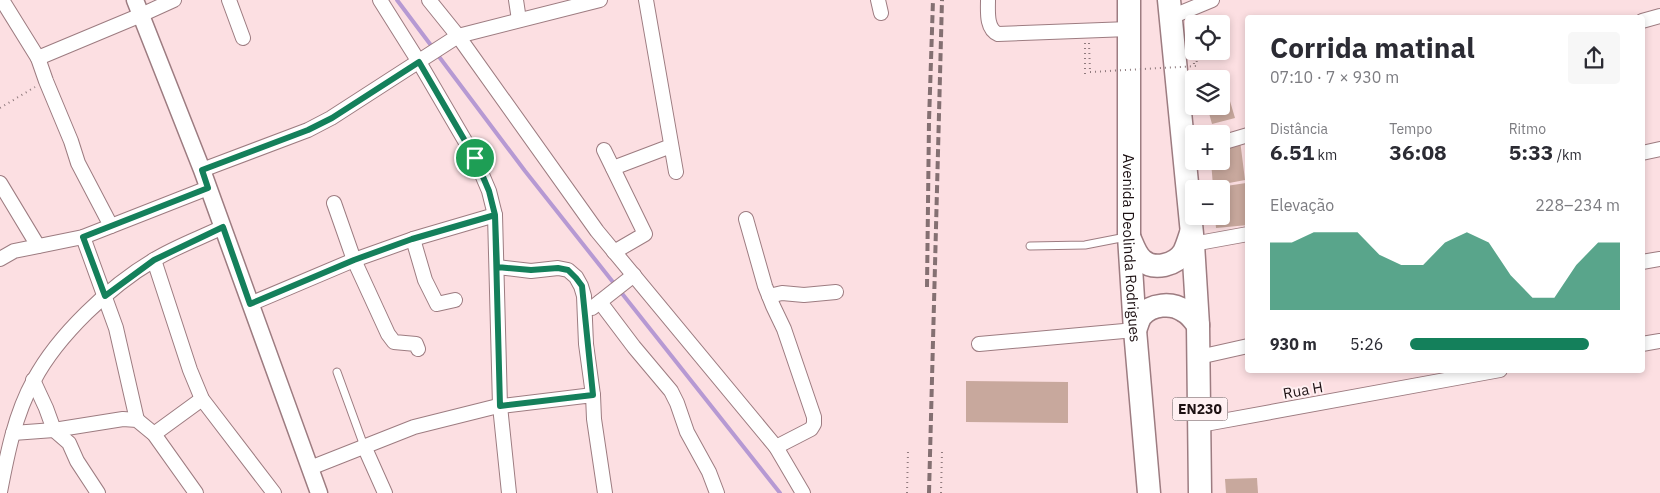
<!DOCTYPE html>
<html lang="pt">
<head>
<meta charset="utf-8">
<style>
	body { margin:0; font-family:"IBM Plex Sans",sans-serif; background:#f7f7f7; color:#2b2b33; height:100vh; display:flex; flex-direction:column; font-size:19px; white-space:nowrap }
	* { box-sizing:border-box; margin:0 }
	p { font-size:16px; color:#7c7c81 }
	.icon { flex:none; width:28px; height:28px; fill:none; stroke:currentColor; stroke-width:2; stroke-linecap:round; stroke-linejoin:round }
	.map { position:relative; flex:1; overflow:hidden }
	.details { position:absolute; left:1245px; top:15px; width:400px; height:358px; display:flex; flex-direction:column; background:#fff; border-radius:5px; box-shadow:0 2px 8px #0003 }
	.details>* { flex:none }
	.tools { position:absolute; left:1185px; top:15px; display:grid; gap:10px }
	.tools a { display:grid; place-items:center; width:45px; height:45px; border-radius:5px; background:#fff; box-shadow:0 2px 8px #0003; font-size:25px }
	.pin { position:absolute; display:grid; place-items:center; width:42px; height:42px; color:#fff; margin:-21px; border:2px solid #fff; border-radius:50%; box-shadow:0 1px 5px #0007 }
	.round { display:grid; place-items:center; flex:none; width:52px; height:52px; border-radius:5px; background:#f7f7f7 }
	.overview { display:flex; align-items:center; justify-content:space-between; height:85px; padding:0 25px }
	h1 { font-size:28px; font-weight:800; line-height:38px }
	.metrics { display:grid; grid-template-columns:repeat(3,1fr); gap:8px; height:85px; padding:5px 25px }
	.metrics div { display:grid; align-content:center }
	.metrics b { font-size:21px; font-weight:800 }
	.metrics small { font-size:14px; font-weight:400 }
	.metrics p { font-size:14px }
	.chart { height:140px; padding:10px 25px }
	.chart p { display:flex; justify-content:space-between }
	.chart svg { width:100%; height:90px; margin-top:5px; fill:#14805b; opacity:.7 }
	ul { padding:0 25px; list-style:none; font-size:16px }
	li { display:grid; grid-template-columns:80px 60px 1fr; align-items:center; height:38px }
	li i { height:12px; border-radius:6px; background:#14805b }
	.map>svg:first-child { display:block }
	.lines { fill:none; stroke-linecap:round; stroke-linejoin:round }
	.stream { stroke:#b699d3; stroke-width:4 }
	.building { fill:#c8a89d }
	.service-casing { stroke:#9d7c81; stroke-width:9 }
	.minor-casing { stroke:#9d7c81; stroke-width:16 }
	.tertiary-casing { stroke:#9d7c81; stroke-width:19 }
	.trunk-casing { stroke:#9d7c81; stroke-width:25 }
	.path { stroke:#8f7a7d; stroke-width:2; stroke-dasharray:1 4; stroke-linecap:butt }
	.service { stroke:#fff; stroke-width:7 }
	.minor { stroke:#fff; stroke-width:14 }
	.tertiary { stroke:#fff; stroke-width:16 }
	.trunk { stroke:#fff; stroke-width:22 }
	.rail { stroke:#847072; stroke-width:4; stroke-dasharray:8 4; stroke-linecap:butt }
	.path-bridge { stroke:#8f7a7d; stroke-width:2; stroke-dasharray:1 4; stroke-linecap:butt }
	.route-casing { stroke:#fff; stroke-width:10 }
	.route { stroke:#14805b; stroke-width:6 }
	.labels { text-anchor:middle; dominant-baseline:central; stroke-width:4; stroke-linejoin:round; paint-order:stroke }
	.shield { fill:#fff0f2; stroke:#615456; stroke-width:1 }
	.shield-label { font-size:14px; font-weight:bold; fill:#1d1113 }
	.street-label { font-size:15px; fill:#1d1113; stroke:#fff0f2 }
</style>
</head>
<body>
<div class="map">
<svg width="1660" height="493" viewBox="0 0 1660 493">
	<rect width="100%" height="100%" fill="#fcdfe2"/>
	<g class="lines">
		<g class="stream">
			<path d="M397 0 433 48"/>
			<path d="M437 54 525 171 780 493"/>
		</g>
	</g>
	<g class="building">
		<path d="M1227 91 1235 118 1212 124 1207 106H1221V93Z"/>
		<path d="M1240 140 1245 180 1213 186 1211 161H1221V146Z"/>
		<path d="M1246 183 1248 190V225L1216 228 1215 216H1221V189L1213 188Z"/>
		<path d="M966 381 1068 382V423L966 422Z"/>
		<path d="M1257 478 1258 493H1226L1225 479Z"/>
	</g>
	<g class="lines">
		<g class="service-casing">
			<g id="service">
				<path d="M1030 246 1085 245 1126 237"/>
				<path d="M337 372 364 446"/>
			</g>
		</g>
		<g class="minor-casing">
			<g id="minor">
				<path d="M2 0 38 58 141 15 174 0"/>
				<path d="M229 0 243 38"/>
				<path d="M380 0 419 62 475 158 489 191 495 215 500 406 509 493"/>
				<path d="M429 0 458 36 597 231 776 447 803 493"/>
				<path d="M516 0 519 20"/>
				<path d="M646 0 676 172"/>
				<path d="M878 0 881 13"/>
				<path d="M988 0C988 11 986 29 998 34L1129 29"/>
				<path d="M1171 17 1212 0"/>
				<path d="M1642 21 1660 16"/>
				<path d="M38 58 46 81 71 141 78 163 111 226"/>
				<path d="M1221 143 1248 135"/>
				<path d="M604 150 645 234 614 252"/>
				<path d="M1642 153 1660 149"/>
				<path d="M613 168 671 146"/>
				<path d="M202 170 308 130 331 118 458 36 600 0"/>
				<path d="M0 183 38 246"/>
				<path d="M334 203 354 260 388 334 394 342 416 344 418 349"/>
				<path d="M746 219 765 286 773 306 784 329 814 417V424L811 429 776 447"/>
				<path d="M83 237 116 328 137 420"/>
				<path d="M413 239 425 280 437 304 455 300"/>
				<path d="M1193 244 1248 234"/>
				<path d="M0 259 14 251 83 237 208 188"/>
				<path d="M154 260 190 370 202 399 274 493"/>
				<path d="M1642 262 1660 259"/>
				<path d="M497 267 531 271 558 268 568 270 576 277 581 286 584 296 586 344 593 395"/>
				<path d="M769 296 782 293 804 295 836 292"/>
				<path d="M600 302 634 347 671 391 677 403 687 432 709 472 717 493"/>
				<path d="M250 304 354 260 413 239 495 215"/>
				<path d="M592 308 634 275"/>
				<path d="M979 344 1135 330"/>
				<path d="M1642 344 1660 341"/>
				<path d="M1199 357 1248 346"/>
				<path d="M33 380 46 408 54 430 69 443 77 461 98 493"/>
				<path d="M1200 425 1500 370"/>
				<path d="M13 433 54 430 123 419 137 420 154 434 196 493"/>
				<path d="M154 434 202 399"/>
				<path d="M364 446 385 493"/>
				<path d="M310 468 414 427 494 407 593 395 594 419 605 493"/>
				<path d="M0 492C7 455 15 414 34 380 58 335 110 286 154 260 175 247 200 238 223 227"/>
			</g>
		</g>
		<g class="tertiary-casing">
			<path id="tertiary" d="M135 0 202 170 319 493"/>
		</g>
		<g class="trunk-casing">
			<g id="trunk">
				<path id="s1" d="M1129 0V236L1135 330 1149 493"/>
				<path d="M1169 0 1193 244 1198 325 1200 493"/>
				<path d="M1130 239C1133 246 1136 255 1142 260 1154 271 1176 265 1184 252 1187 246 1189 239 1191 233"/>
				<path d="M1135 330C1137 326 1138 320 1141 316 1151 304 1172 302 1184 311 1190 314 1194 320 1198 325"/>
			</g>
		</g>
		<g class="path">
			<path d="M1085 43V75"/>
			<path d="M1089 43 1090 72"/>
			<path d="M1196 51 1197 66"/>
			<path d="M1194 64 1191 26H1194"/>
			<path d="M0 108 35 87"/>
			<path d="M907 493 908 451"/>
			<path d="M941 493 942 451"/>
		</g>
		<use href="#service" class="service"/>
		<use href="#minor" class="minor"/>
		<use href="#tertiary" class="tertiary"/>
		<use href="#trunk" class="trunk"/>
		<g class="rail">
			<path d="M927 287 929 121 933 0"/>
			<path d="M929 493 942 0"/>
		</g>
		<path class="path-bridge" d="M1090 72 1197 66"/>
	</g>
	<g class="lines">
		<g class="route-casing">
			<path id="route" d="M475 158 419 62 332 118 308 130 202 170 208 188 83 237 105 296 154 260 223 227 250 304 354 260 412 239 495 215 500 406 593 395 582 286 576 278 568 270 558 268 531 270 497 267 495 215 489 191 475 158"/>
		</g>
		<use href="#route" class="route"/>
	</g>
	<g class="labels">
		<rect class="shield" x="1172.5" y="397.5" width="55" height="23" rx="4"/>
		<g class="shield-label">
			<text x="1200" y="409">EN230</text>
		</g>
		<g class="street-label">
			<text stroke="none"><textPath href="#s1" startOffset="248">Avenida Deolinda Rodrigues</textPath></text>
			<text transform="translate(1303 390) rotate(-10)">Rua H</text>
		</g>
	</g>
</svg>
<div class="tools">
<a><svg class="icon" aria-label="locate" viewBox="0 0 24 24"><circle cx="12" cy="12" r="6"/><path d="M12 2v4M12 18v4M2 12h4M18 12h4"/></svg></a>
<a><svg class="icon" aria-label="layers" viewBox="0 0 24 24"><path d="M12 4l9 5-9 5-9-5zM3 14l9 5 9-5"/></svg></a>
<a>+</a>
<a>−</a>
</div>
<div class="pin" style="left:475px;top:158px;background:#1e9e55"><svg class="icon" aria-label="arrive" viewBox="0 0 24 24"><path d="M6 21V4h12l-3 4 3 4H6"/></svg></div>
<section class="details">
<div class="overview"><div><h1>Corrida matinal</h1><p>07:10 · 7 × 930 m</p></div><a class="round"><svg class="icon" aria-label="share" viewBox="0 0 24 24"><path d="M12 15V3M7 8l5-5 5 5M5 13v7h14v-7"/></svg></a></div>
<div class="metrics">
<div><p>Distância</p><b>6.51<small> km</small></b></div>
<div><p>Tempo</p><b>36:08</b></div>
<div><p>Ritmo</p><b>5:33<small> /km</small></b></div>
</div>
<div class="chart"><p><span>Elevação</span>228–234 m</p>
<svg viewBox="0 0 160 44" preserveAspectRatio="none"><path d="M0 44V11L10 11L20 6L30 6L40 6L50 17L60 22L70 22L80 11L90 6L100 11L110 27L120 38L130 38L140 22L150 11L160 11V44z"/></svg>
</div>
<ul>
<li><b>930 m</b>5:26<i style="width:85%"></i></li>
</ul>
</section>
</div>
</body>
</html>
